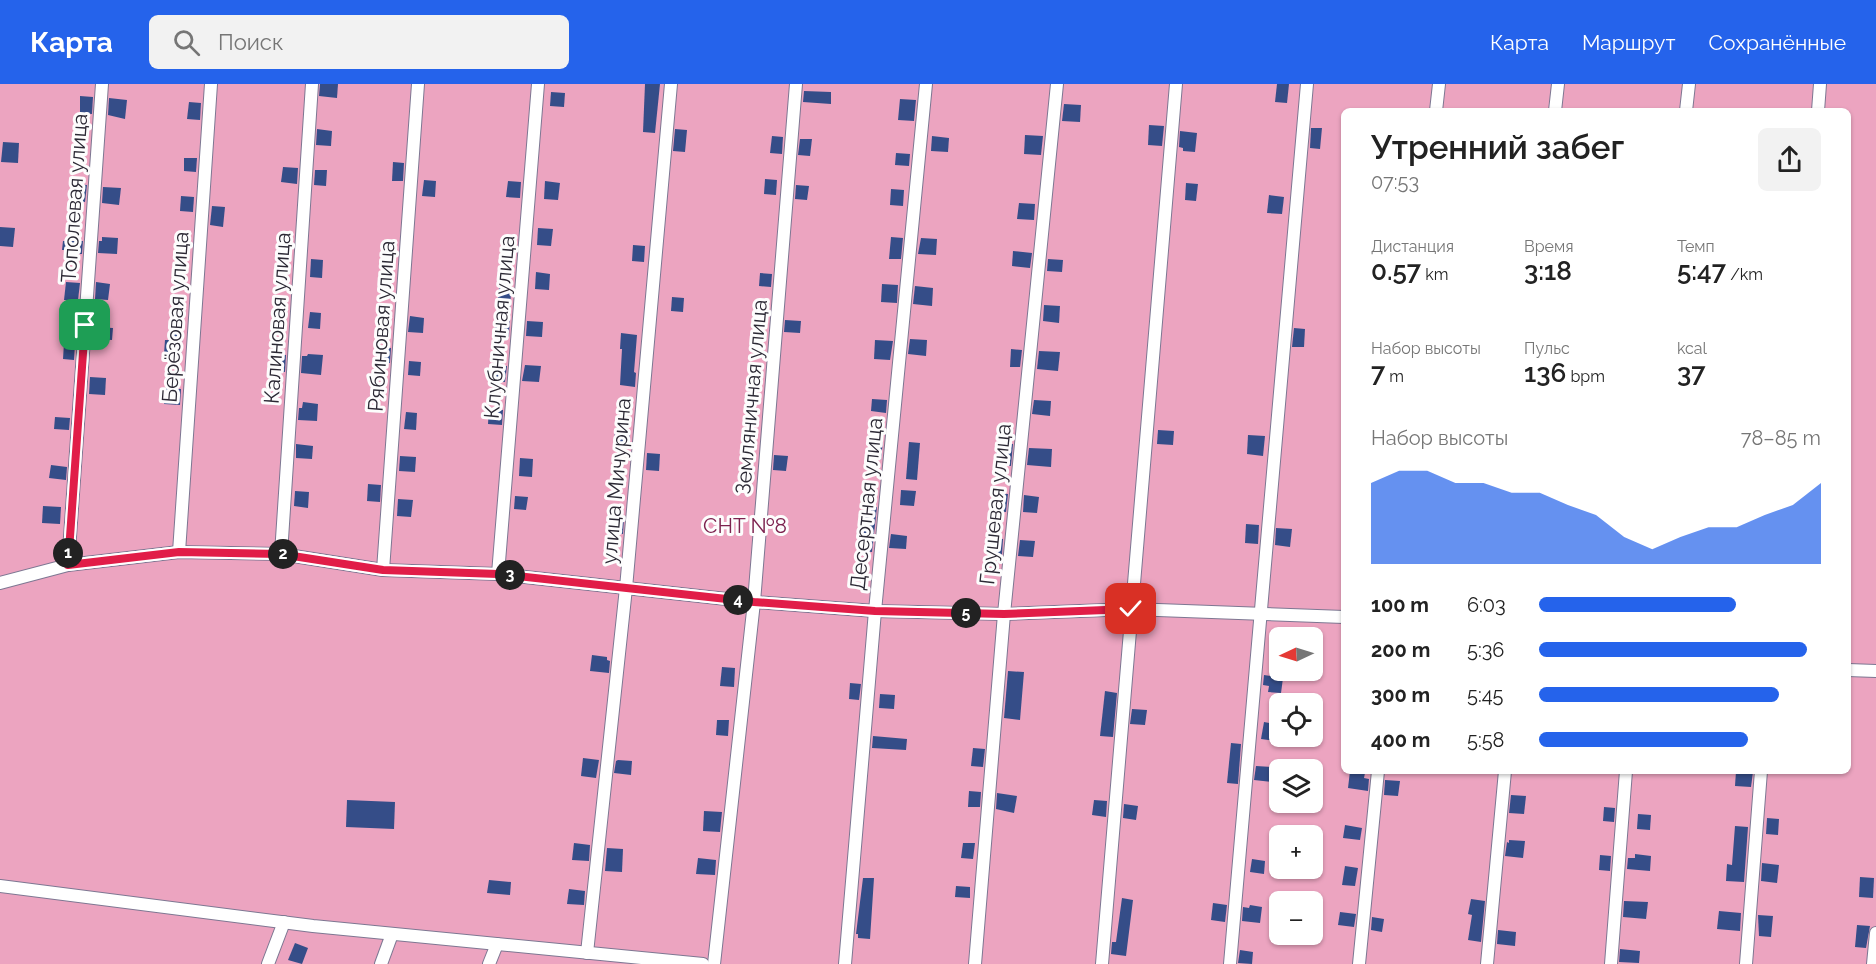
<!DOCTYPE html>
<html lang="ru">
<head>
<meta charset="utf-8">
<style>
	body { margin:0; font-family:Raleway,sans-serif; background:#f2f2f2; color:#222; height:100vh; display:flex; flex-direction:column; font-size:22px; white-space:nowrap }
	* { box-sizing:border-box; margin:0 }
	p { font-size:20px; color:#767676 }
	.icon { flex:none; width:33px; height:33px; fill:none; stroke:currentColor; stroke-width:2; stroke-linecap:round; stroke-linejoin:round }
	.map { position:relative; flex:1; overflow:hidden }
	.side { position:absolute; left:1341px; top:24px; width:510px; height:666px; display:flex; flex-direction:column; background:#fff; border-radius:9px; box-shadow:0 2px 4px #0004 }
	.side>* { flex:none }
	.needle { width:39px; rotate:266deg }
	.fabs { position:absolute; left:1269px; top:543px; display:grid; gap:12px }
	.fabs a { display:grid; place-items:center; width:54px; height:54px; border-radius:9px; background:#fff; box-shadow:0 2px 4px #0004; font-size:30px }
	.pin { position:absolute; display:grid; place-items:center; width:51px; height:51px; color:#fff; margin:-26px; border-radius:12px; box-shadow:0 3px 9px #0006 }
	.km { position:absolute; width:30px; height:30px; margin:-15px; border-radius:50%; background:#222; color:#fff; font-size:16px; line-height:30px; text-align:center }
	.round { display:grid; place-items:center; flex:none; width:63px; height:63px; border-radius:9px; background:#f2f2f2 }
	.headline { display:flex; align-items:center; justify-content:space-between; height:102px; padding:0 30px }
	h1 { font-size:33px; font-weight:600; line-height:45px }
	.stats { display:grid; grid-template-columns:repeat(3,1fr); gap:9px; height:102px; padding:6px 30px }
	.stats div { display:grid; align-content:center }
	.stats b { font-size:26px; font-weight:600 }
	.stats small { font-size:16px; font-weight:400 }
	.stats p { font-size:16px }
	.chart { height:168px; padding:12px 30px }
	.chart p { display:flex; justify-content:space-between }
	.chart svg { width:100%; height:108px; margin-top:6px; fill:#2563eb; opacity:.7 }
	ul { padding:0 30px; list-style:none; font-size:20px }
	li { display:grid; grid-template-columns:96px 72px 1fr; align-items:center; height:45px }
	li i { height:15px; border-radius:8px; background:#2563eb }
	header { display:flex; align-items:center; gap:36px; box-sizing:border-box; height:84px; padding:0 30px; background:#2563eb; color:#fff }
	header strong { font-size:28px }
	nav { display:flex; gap:33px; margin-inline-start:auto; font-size:21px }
	.search { width:420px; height:54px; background:#f2f2f2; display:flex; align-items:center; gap:15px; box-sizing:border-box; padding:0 21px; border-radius:9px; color:#767676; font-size:22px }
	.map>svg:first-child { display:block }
	.green { fill:#eca4c0; fill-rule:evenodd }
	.building { fill:#354d88 }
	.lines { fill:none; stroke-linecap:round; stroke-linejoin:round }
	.street-casing { stroke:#7d7792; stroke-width:14 }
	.street { stroke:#fff; stroke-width:12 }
	.route-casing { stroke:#fff; stroke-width:12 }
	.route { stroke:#e11d48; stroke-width:8 }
	.labels { text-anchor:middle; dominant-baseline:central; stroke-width:6; stroke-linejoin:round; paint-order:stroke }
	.street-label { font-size:21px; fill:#2b2834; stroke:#fdfdfd }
	.park-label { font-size:21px; fill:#7d224f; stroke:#fdfdfd }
</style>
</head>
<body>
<header>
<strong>Карта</strong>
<div class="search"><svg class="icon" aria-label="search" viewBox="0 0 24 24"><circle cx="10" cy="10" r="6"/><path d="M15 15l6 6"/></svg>Поиск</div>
<nav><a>Карта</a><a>Маршрут</a><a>Сохранённые</a></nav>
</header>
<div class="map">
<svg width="1876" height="880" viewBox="0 0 1876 880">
	<rect width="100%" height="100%" fill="#f0eefa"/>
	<path class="green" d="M0 0H1876V880H0ZM1344 27H1848V687H1344ZM1280 554H1312V586H1280ZM1280 620H1312V652H1280ZM1280 686H1312V718H1280ZM1280 752H1312V784H1280ZM1280 818H1312V850H1280Z"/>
	<g class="building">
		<path d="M320 0H338L337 14 319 12Z"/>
		<path d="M645 0H660L655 49 643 48Z"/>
		<path d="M1277 0H1289L1287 19 1275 18Z"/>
		<path d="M804 7 831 8V20L803 18Z"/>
		<path d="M551 8 565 9 564 23 550 22Z"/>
		<path d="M80 12 93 13 92 30 80 29Z"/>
		<path d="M109 14 127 16 125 35 108 31Z"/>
		<path d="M900 15 916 16 914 37 898 36Z"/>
		<path d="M189 18 201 19 200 36 187 35Z"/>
		<path d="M1064 20 1081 21 1080 38 1062 37Z"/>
		<path d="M1149 41 1164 42 1162 62 1148 61Z"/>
		<path d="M1311 44H1322L1320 65 1310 64Z"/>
		<path d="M317 45 332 47 331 62 316 61Z"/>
		<path d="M675 45 687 46 685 68 673 67Z"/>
		<path d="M1180 47 1197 49 1195 68 1183 67V64L1179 63Z"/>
		<path d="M1025 51 1043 52 1041 71 1024 70Z"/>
		<path d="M772 52 783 53 782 70 770 69Z"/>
		<path d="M932 52 949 54 948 68 931 67Z"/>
		<path d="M800 55H812L810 72 798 71Z"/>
		<path d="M3 58 19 59 18 79 1 78Z"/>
		<path d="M896 69 910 70 909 82 895 81Z"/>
		<path d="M184 74H197L196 88 184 87Z"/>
		<path d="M393 78 404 79 403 97H392Z"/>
		<path d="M283 83 298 84 297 100 281 98Z"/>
		<path d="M315 86H327L326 102 314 101Z"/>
		<path d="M765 95 777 96 776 111 764 110Z"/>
		<path d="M424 96 436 97 435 113 422 112Z"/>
		<path d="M508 97 521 98 520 114 506 113Z"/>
		<path d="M545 97 560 99 558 116 544 115Z"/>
		<path d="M1186 99 1198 100 1196 117 1185 116Z"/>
		<path d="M76 100 87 101 85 118 74 117Z"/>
		<path d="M796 101 809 102 807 116 795 115Z"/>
		<path d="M103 103 121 104 119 121 102 119Z"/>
		<path d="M891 105 904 106 903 122 890 121Z"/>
		<path d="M1269 111 1284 113 1282 130 1267 129Z"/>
		<path d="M181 112 194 113 193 128 180 127Z"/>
		<path d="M1019 119 1035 120 1034 136 1017 135Z"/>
		<path d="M212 122 225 123 223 143 210 141Z"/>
		<path d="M0 143 15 144 13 163 0 162Z"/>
		<path d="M538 144 553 145 551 162 537 161Z"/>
		<path d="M102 153 118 154 117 170 98 169 99 157H102Z"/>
		<path d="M891 153 903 154 901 175H889Z"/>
		<path d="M921 154 937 155 936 171 918 170Z"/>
		<path d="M63 157H83L82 170H68V166H62Z"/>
		<path d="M633 161 645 162 644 178 632 177Z"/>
		<path d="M1013 167 1032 169 1030 184 1012 182Z"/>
		<path d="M311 175 323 176 322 194 310 193Z"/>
		<path d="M1048 175 1063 176 1062 188 1047 187Z"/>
		<path d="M536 188 550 190 549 206 535 205Z"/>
		<path d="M760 189 772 190 771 203 759 202Z"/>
		<path d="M66 198 80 199 78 216H64Z"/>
		<path d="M96 198 110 200 108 216 95 215Z"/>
		<path d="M882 200 898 201 897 219 881 218Z"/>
		<path d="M915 202 933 204 932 222 913 220Z"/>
		<path d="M499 204 511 205 509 253 494 252Z"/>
		<path d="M672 213 684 214 683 228 671 227Z"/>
		<path d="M1044 221 1060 222 1059 239 1043 237Z"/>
		<path d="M310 228 321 229 320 245 308 244Z"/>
		<path d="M410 232 424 234 423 249 408 248Z"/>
		<path d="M171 233 184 234 181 272 164 270 165 256H169Z"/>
		<path d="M785 236 801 237 800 249 784 248Z"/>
		<path d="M527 237 543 238 542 253 526 252Z"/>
		<path d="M94 243 113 244 112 256 94 255Z"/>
		<path d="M1294 244 1305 245 1304 263H1292Z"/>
		<path d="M621 249 637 251 634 288 636 289 635 303 620 301 622 265H620Z"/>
		<path d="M910 255 927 256 926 272 908 270Z"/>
		<path d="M875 256 893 257 890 276 874 275Z"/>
		<path d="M64 259 75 260 74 276 63 275Z"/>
		<path d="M379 263 391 264 390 279H378Z"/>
		<path d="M1011 265 1022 266 1020 283H1010Z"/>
		<path d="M1039 267 1060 268 1058 287 1037 285Z"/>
		<path d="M272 270 286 271 285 288 270 287Z"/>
		<path d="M308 270 323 271 321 291 301 289 302 272H307Z"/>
		<path d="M409 277 421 278 420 292 408 291Z"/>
		<path d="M493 281 507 282 505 298 492 297Z"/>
		<path d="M525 281 541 282 539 298 522 297Z"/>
		<path d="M90 293 106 294 105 311 89 310Z"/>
		<path d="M166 304 181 305 180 321 164 320Z"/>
		<path d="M872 315 887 316 886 329 871 327Z"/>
		<path d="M1034 316 1051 317 1050 332 1032 330Z"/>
		<path d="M303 318 318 320 317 337 298 336 299 324H302Z"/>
		<path d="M489 325 503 326 502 341 488 340Z"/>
		<path d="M406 328 417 329 416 346 404 345Z"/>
		<path d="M55 333 70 334 69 346 54 345Z"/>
		<path d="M615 345 630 346 629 360 614 359Z"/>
		<path d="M1158 346 1174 347 1173 361 1157 360Z"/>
		<path d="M1248 351 1265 352 1263 372 1247 370Z"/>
		<path d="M874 355 883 356 881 376 872 375Z"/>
		<path d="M909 358 920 359 917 396 906 395Z"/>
		<path d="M997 359 1013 360 1011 382 996 380Z"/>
		<path d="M296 360 313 362 312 375 296 374Z"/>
		<path d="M1029 364 1052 365 1051 383 1027 381Z"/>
		<path d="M647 369 660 370 659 387 646 386Z"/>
		<path d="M774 371 788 372 786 387 773 386Z"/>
		<path d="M400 372 416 373 415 388 399 387Z"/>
		<path d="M520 374 533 375 532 393 519 392Z"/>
		<path d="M51 381 67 383 66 396 49 394Z"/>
		<path d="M368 400 381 401 380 418 367 417Z"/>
		<path d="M901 406 916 407 914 422 900 421Z"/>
		<path d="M295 407 309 408 308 424 294 422Z"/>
		<path d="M994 409 1008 410 1006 428 992 427Z"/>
		<path d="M1024 411 1039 413 1037 429 1023 428Z"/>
		<path d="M515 412 528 413 526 426 514 425Z"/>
		<path d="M398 415 413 416 411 433 397 432Z"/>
		<path d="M43 422 61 423 60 440 42 439Z"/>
		<path d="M866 422 877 423 872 468 862 467Z"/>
		<path d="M609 433 624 434 623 450 608 449Z"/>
		<path d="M1246 440 1259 441 1258 460 1245 459Z"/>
		<path d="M1276 444 1292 445 1290 463 1275 461Z"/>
		<path d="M891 450 907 452 906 465 889 464Z"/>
		<path d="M993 454 1003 455 1002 471 992 470Z"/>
		<path d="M1020 456 1035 457 1033 473 1018 472Z"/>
		<path d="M592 571 607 573V576L610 577 609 589 590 587Z"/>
		<path d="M722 583 735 584 734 603 720 602Z"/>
		<path d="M1008 587 1024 588 1020 636 1004 634Z"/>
		<path d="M1264 591 1283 594 1281 609 1268 608 1269 602 1263 601Z"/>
		<path d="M850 599 861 600 859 616 849 615Z"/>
		<path d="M1105 607 1117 609 1113 653 1100 652Z"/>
		<path d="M880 610 895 611 894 625 879 624Z"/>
		<path d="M1132 625 1147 626 1145 641 1130 640Z"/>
		<path d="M717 636H729L728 652 716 651Z"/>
		<path d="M1264 638 1279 641 1276 657 1261 655Z"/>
		<path d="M873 652 907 655 906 666 872 664Z"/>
		<path d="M1231 659 1241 660 1238 700 1227 699Z"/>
		<path d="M973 664 985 665 983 683 971 682Z"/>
		<path d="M583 674 599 676 596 694 581 692Z"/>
		<path d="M618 676 632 677 631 691 614 689 616 677Z"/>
		<path d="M1256 682 1274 683 1272 698 1254 696Z"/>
		<path d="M1350 687 1365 689 1364 694 1369 695 1368 707 1348 704Z"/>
		<path d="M1736 687 1753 688 1751 703 1735 702Z"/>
		<path d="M1385 696 1400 697 1398 712 1384 711Z"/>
		<path d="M969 707 981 708 980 723H968Z"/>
		<path d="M997 709 1017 712 1014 729 996 725Z"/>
		<path d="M1511 711 1526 712 1524 730 1509 729Z"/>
		<path d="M347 716 395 718 394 745 346 743Z"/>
		<path d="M1094 716 1107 717 1106 733 1092 731Z"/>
		<path d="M1124 720 1138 722 1136 736 1123 734Z"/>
		<path d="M1604 723 1615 724 1614 738 1603 737Z"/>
		<path d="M704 727 722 728 720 748 703 747Z"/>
		<path d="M1638 730 1651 731 1650 746 1637 745Z"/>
		<path d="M1767 734 1779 735 1778 751 1766 750Z"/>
		<path d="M1345 741 1362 744 1360 756 1343 754Z"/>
		<path d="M1735 742 1748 743 1744 798 1726 797 1727 780 1732 781Z"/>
		<path d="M1509 756 1525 757 1523 774 1505 772 1507 758 1509 759Z"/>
		<path d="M574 759 590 761 589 777 572 776Z"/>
		<path d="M963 759H975L973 775 961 774Z"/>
		<path d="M607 764 623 765 622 788 605 787Z"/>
		<path d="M1635 770 1651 772 1650 787 1627 785 1628 774H1635Z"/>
		<path d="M1600 771 1611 772 1610 787 1599 786Z"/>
		<path d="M698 774 716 776 715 791 696 790Z"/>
		<path d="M1252 775 1265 777 1264 790 1250 788Z"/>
		<path d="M1762 779 1779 781 1777 799 1761 797Z"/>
		<path d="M1345 782 1358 784 1355 802 1342 801Z"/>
		<path d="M1860 793 1874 794 1873 814 1859 813Z"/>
		<path d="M863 794H874L870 855 858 854V850H856Z"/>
		<path d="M489 796 511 798 510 811 487 809Z"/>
		<path d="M956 802 970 803V814L955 813Z"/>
		<path d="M569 805 585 807 584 821 567 820Z"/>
		<path d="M1122 814 1133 816 1126 872 1111 870 1112 858H1116Z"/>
		<path d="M1471 815 1485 817 1481 858 1468 856 1472 831 1468 830Z"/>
		<path d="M1624 817 1648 818 1646 835 1623 833Z"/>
		<path d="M1213 819 1227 821 1225 838 1211 836Z"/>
		<path d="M1250 821 1262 823 1260 839 1242 837 1243 823 1249 824Z"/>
		<path d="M1719 827 1741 829 1740 847 1717 845Z"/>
		<path d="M1340 828 1356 830 1354 843 1338 841Z"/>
		<path d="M1758 831 1773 832 1771 853 1759 852Z"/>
		<path d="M1372 833 1384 835 1382 848 1371 846Z"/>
		<path d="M1857 841 1870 842 1866 864 1855 863Z"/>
		<path d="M1498 846 1516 848 1515 862 1497 860Z"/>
		<path d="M295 859 308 864 302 880 288 876Z"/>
		<path d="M1620 865 1640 867 1639 879 1619 878Z"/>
		<path d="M1240 866 1253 868 1252 880 1238 879Z"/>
	</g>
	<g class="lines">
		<g class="street-casing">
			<g id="street">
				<path d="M1436 27 1439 0"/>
				<path d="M1555 27 1558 0"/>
				<path d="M1686 27 1689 0"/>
				<path d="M1818 27 1820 0"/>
				<path d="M179 468 211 0"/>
				<path d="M281 470 312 0"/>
				<path d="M68 481 102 0"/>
				<path d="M383 486 418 0"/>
				<path d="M498 490 538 0"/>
				<path d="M0 499 68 481 179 468 281 470 383 486 498 490 754 518 875 527 1004 530 1131 525 1344 533"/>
				<path d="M1848 586 1876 587"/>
				<path d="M0 802 313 842 703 880"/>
				<path d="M587 869 626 504 671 0"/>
				<path d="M268 880 284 838"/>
				<path d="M381 880 392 850"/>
				<path d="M489 880 497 860"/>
				<path d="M714 880 754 518 796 0"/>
				<path d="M845 880 875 527 926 0"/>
				<path d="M975 880 1004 530 1057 0"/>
				<path d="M1102 880 1176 0"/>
				<path d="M1230 880 1307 0"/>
				<path d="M1359 880 1378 687"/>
				<path d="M1487 880 1505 687"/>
				<path d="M1611 880 1626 687"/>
				<path d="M1746 880 1761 687"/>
				<path d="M1873 880 1876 849"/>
			</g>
		</g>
		<use href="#street" class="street"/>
	</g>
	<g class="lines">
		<g class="route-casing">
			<path id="route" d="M85 241 68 481 179 468 280 470 383 486 498 490 754 518 875 527 1004 530 1131 525"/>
		</g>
		<use href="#route" class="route"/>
	</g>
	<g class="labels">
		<g class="street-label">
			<text transform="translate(74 114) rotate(-86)">Тополевая улица</text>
			<text transform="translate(175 233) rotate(-86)">Берёзовая улица</text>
			<text transform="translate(277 234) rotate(-86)">Калиновая улица</text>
			<text transform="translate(381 242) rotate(-86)">Рябиновая улица</text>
			<text transform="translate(499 243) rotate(-85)">Клубничная улица</text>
			<text transform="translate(751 313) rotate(-85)">Земляничная улица</text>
			<text transform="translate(616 397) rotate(-85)">улица Мичурина</text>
			<text transform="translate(866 420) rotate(-84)">Десертная улица</text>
			<text transform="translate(995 420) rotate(-84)">Грушевая улица</text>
		</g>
		<g class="park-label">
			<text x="745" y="441">СНТ №8</text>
		</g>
	</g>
</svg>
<div class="fabs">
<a><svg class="needle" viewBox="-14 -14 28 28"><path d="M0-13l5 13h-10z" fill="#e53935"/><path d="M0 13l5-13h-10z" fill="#767676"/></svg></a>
<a><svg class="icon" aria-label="locate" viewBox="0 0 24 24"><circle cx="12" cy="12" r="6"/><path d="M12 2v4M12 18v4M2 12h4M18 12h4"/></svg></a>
<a><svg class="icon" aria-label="layers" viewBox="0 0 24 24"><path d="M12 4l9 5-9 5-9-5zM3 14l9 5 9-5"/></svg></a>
<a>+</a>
<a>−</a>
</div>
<div class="pin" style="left:85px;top:241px;background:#1e9e55"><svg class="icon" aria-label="arrive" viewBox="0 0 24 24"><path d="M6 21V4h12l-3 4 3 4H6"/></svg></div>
<div class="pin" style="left:1131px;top:525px;background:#d93025"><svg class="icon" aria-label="check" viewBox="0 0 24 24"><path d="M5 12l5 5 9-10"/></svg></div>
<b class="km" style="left:68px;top:469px">1</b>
<b class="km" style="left:283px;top:470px">2</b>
<b class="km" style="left:510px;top:491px">3</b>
<b class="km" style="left:738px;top:516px">4</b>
<b class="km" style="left:966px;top:529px">5</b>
<section class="side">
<div class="headline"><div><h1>Утренний забег</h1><p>07:53</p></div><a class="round"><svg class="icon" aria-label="share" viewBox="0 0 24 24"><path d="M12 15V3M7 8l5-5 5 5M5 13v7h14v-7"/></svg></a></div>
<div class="stats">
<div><p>Дистанция</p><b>0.57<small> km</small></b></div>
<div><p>Время</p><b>3:18</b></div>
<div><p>Темп</p><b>5:47<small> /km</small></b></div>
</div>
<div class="stats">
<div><p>Набор высоты</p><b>7<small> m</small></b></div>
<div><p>Пульс</p><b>136<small> bpm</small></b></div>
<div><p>kcal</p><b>37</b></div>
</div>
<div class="chart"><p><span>Набор высоты</span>78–85 m</p>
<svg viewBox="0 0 160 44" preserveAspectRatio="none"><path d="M0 44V11L10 6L20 6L30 11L40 11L50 15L60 15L70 20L80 24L90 33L100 38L110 33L120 29L130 29L140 24L150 20L160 11V44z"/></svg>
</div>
<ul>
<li><b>100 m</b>6:03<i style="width:70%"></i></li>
<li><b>200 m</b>5:36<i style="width:95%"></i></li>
<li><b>300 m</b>5:45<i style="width:85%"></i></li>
<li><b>400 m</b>5:58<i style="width:74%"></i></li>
</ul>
</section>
</div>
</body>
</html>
